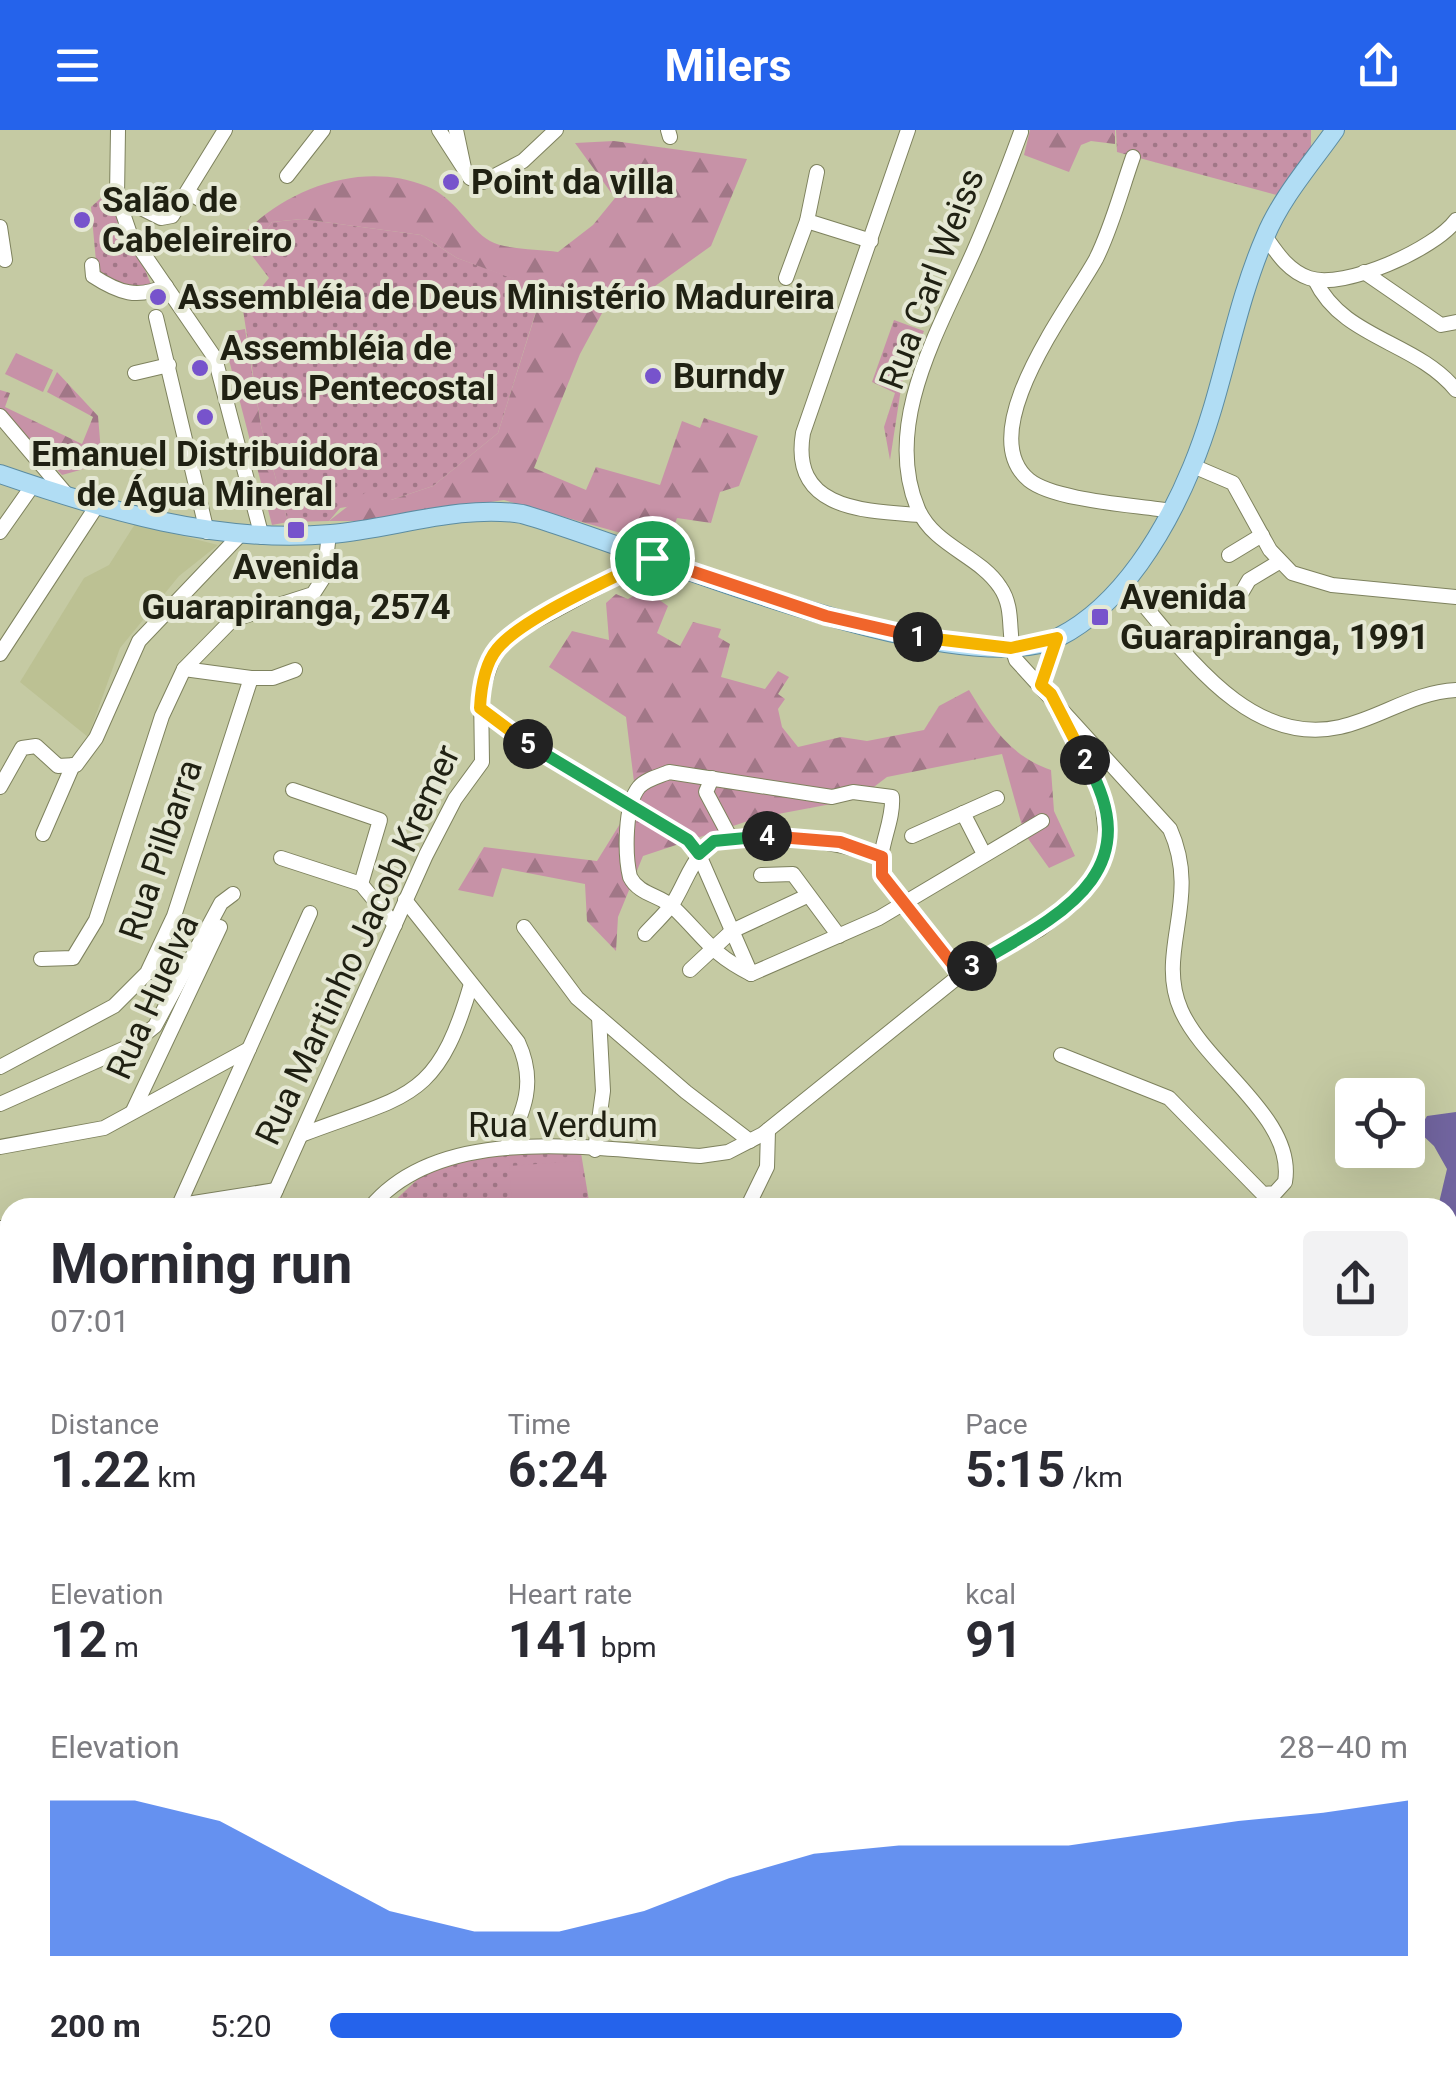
<!DOCTYPE html>
<html lang="en">
<head>
<meta charset="utf-8">
<style>
	body { margin:0; font-family:Roboto,sans-serif; background:#f2f2f3; color:#2b2b33; height:100vh; display:flex; flex-direction:column; font-size:38px; white-space:nowrap }
	* { box-sizing:border-box; margin:0 }
	p { font-size:32px; color:#7c7c81 }
	.icon { flex:none; width:55px; height:55px; fill:none; stroke:currentColor; stroke-width:2; stroke-linecap:round; stroke-linejoin:round }
	.map { position:relative; flex:1; overflow:hidden }
	.panel { position:absolute; left:0px; top:1068px; width:1458px; height:888px; display:flex; flex-direction:column; background:#fff; border-radius:30px 30px 0 0; box-shadow:0 10px 40px #0002 }
	.panel>* { flex:none }
	.tools { position:absolute; left:1335px; top:948px; display:grid; gap:20px }
	.tools a { display:grid; place-items:center; width:90px; height:90px; border-radius:10px; background:#fff; box-shadow:0 10px 40px #0002; font-size:50px }
	.pin { position:absolute; display:grid; place-items:center; width:85px; height:85px; color:#fff; margin:-42px; border:5px solid #fff; border-radius:50%; box-shadow:0 2px 10px #0007 }
	.km { position:absolute; width:50px; height:50px; margin:-25px; border-radius:50%; background:#222; color:#fff; font-size:28px; line-height:50px; text-align:center }
	.round { display:grid; place-items:center; flex:none; width:105px; height:105px; border-radius:10px; background:#f2f2f3 }
	.overview { display:flex; align-items:center; justify-content:space-between; height:170px; padding:0 50px }
	h1 { font-size:55px; font-weight:700; line-height:75px }
	.metrics { display:grid; grid-template-columns:repeat(3,1fr); gap:15px; height:170px; padding:10px 50px }
	.metrics div { display:grid; align-content:center }
	.metrics b { font-size:50px; font-weight:700 }
	.metrics small { font-size:28px; font-weight:400 }
	.metrics p { font-size:28px }
	.chart { height:280px; padding:20px 50px }
	.chart p { display:flex; justify-content:space-between }
	.chart svg { width:100%; height:180px; margin-top:10px; fill:#2563eb; opacity:.7 }
	ul { padding:0 50px; list-style:none; font-size:32px }
	li { display:grid; grid-template-columns:160px 120px 1fr; align-items:center; height:75px }
	li i { height:25px; border-radius:12px; background:#2563eb }
	header { display:flex; justify-content:space-between; align-items:center; height:130px; padding:0 50px; background:#2563eb; color:#fff; font-size:45px; font-weight:700 }
	.map>svg:first-child { display:block }
	.built { fill:#bcc193 }
	.green { fill:url(#green-dots) }
	.forest { fill:url(#forest-firs) }
	.pitch { fill:#c792a7 }
	.water { fill:#7265a0 }
	.lines { fill:none; stroke-linecap:round; stroke-linejoin:round }
	.minor-casing { stroke:#7e825e; stroke-width:16 }
	.major-casing { stroke:#5c8ca1; stroke-width:20 }
	.minor { stroke:#fff; stroke-width:14 }
	.major { stroke:#b1ddf4; stroke-width:18 }
	.split-1-casing { stroke:#fff; stroke-width:20 }
	.split-2-casing { stroke:#fff; stroke-width:20 }
	.split-3-casing { stroke:#fff; stroke-width:20 }
	.split-4-casing { stroke:#fff; stroke-width:20 }
	.split-5-casing { stroke:#fff; stroke-width:20 }
	.split-6-casing { stroke:#fff; stroke-width:20 }
	.split-1 { stroke:#f0652b; stroke-width:12 }
	.split-2 { stroke:#f5b400; stroke-width:12 }
	.split-3 { stroke:#22a559; stroke-width:12 }
	.split-4 { stroke:#f0652b; stroke-width:12 }
	.split-5 { stroke:#22a559; stroke-width:12 }
	.split-6 { stroke:#f5b400; stroke-width:12 }
	.poi-dot { fill:#7753cc; stroke:#e5e8d4; stroke-width:4 }
	.labels { text-anchor:middle; dominant-baseline:central; stroke-width:8; stroke-linejoin:round; paint-order:stroke }
	.poi-label { font-size:35px; font-weight:bold; fill:#202113; stroke:#e5e8d4; text-anchor:start }
	.street-label { font-size:35px; fill:#202113; stroke:#e5e8d4 }
</style>
</head>
<body>
<header><svg class="icon" aria-label="menu" viewBox="0 0 24 24"><path d="M4 6h16M4 12h16M4 18h16"/></svg>Milers<svg class="icon" aria-label="share" viewBox="0 0 24 24"><path d="M12 15V3M7 8l5-5 5 5M5 13v7h14v-7"/></svg></header>
<div class="map">
<svg width="1456" height="1954" viewBox="0 0 1456 1954">
	<defs>
		<pattern id="green-dots" width="8" height="8" patternUnits="userSpaceOnUse" patternTransform="scale(2.5)"><rect width="8" height="8" fill="#c792a7"/><path d="M2 2h.1M6 6h.1" fill="none" stroke="#a17787" stroke-width="1.8" stroke-linecap="round"/></pattern>
		<pattern id="forest-firs" width="22" height="20" patternUnits="userSpaceOnUse" patternTransform="scale(2.5)"><rect width="22" height="20" fill="#c792a7"/><path d="M5 1l3.5 6h-7zM16 11l3.5 6h-7z" fill="#a17787"/></pattern>
	</defs>
	<rect width="100%" height="100%" fill="#c5caa3"/>
	<path class="built" d="M135 394 218 415 179 446 120 518 88 607 20 552 84 448 109 435Z"/>
	<g class="green">
		<path d="M1116 0H1311V26L1284 67 1117 22Z"/>
		<path d="M112 58 152 157 133 161 97 142 91 77Z"/>
		<path d="M302 89 421 105 457 128 543 159 498 303 433 356 391 370 340 378 329 391 288 392 261 296 243 180 269 148 250 123 272 92Z"/>
		<path d="M894 190 924 201 902 252 890 330 884 297 895 263 872 252Z"/>
		<path d="M477 1023H581L590 1077 528 1073 506 1078H387L422 1045Z"/>
	</g>
	<g class="forest">
		<path d="M1030 0H1115V14L1091 11 1081 15 1069 42 1024 25Z"/>
		<path d="M614 11 747 29 711 116 651 159 643 180 607 174 580 224 534 338 586 360 596 337 660 355 682 291 700 298 704 288 758 306 739 356 720 362 711 393 677 388 667 416 504 370 362 391H329L366 362 391 370 433 356 498 303 543 160 457 128 421 105 302 89 272 92 250 123 239 109C283 59 361 30 426 56 455 67 469 99 490 111 506 120 539 119 558 122L593 95 615 68 575 13Z"/>
		<path d="M245 199 261 296 288 392 272 395 228 226 229 202Z"/>
		<path d="M57 242 98 286 102 334 62 345 0 278V260L10 263 5 277 82 314 93 287 47 262Z"/>
		<path d="M645 460 668 476 657 503 680 516 693 492 721 499 718 507 730 514 721 547 765 559 778 541 789 547 778 564 785 569 778 579 782 597 798 617 841 607 867 611 924 600 939 576 969 560C991 596 1010 626 1051 640L1054 681 1075 726 1049 738 1024 703 1002 624 887 647 858 669 757 688 643 726 618 787 616 821 587 791 585 754 502 738 493 767 458 760 484 717 597 731 636 668 626 587 549 537 572 501 609 510 606 473 616 464 628 469Z"/>
	</g>
	<g class="pitch">
		<path d="M16 223 53 240 43 262 5 244Z"/>
		<path d="M579 1031 582 1068 512 1074 509 1036Z"/>
	</g>
	<path class="water" d="M1456 982V1954H776L779 1945H1448V1078L1438 1077 1447 1039 1434 1016 1418 1001 1427 986Z"/>
	<g class="lines">
		<g class="minor-casing">
			<g id="minor">
				<path d="M118 0 117 66 130 104 215 228 262 407"/>
				<path d="M439 0 470 48 483 52 523 31 556 0"/>
				<path d="M456 0 464 38"/>
				<path d="M668 0 670 7"/>
				<path d="M908 0 803 303C790 380 864 381 920 385"/>
				<path d="M1021 2C1007 40 992 79 976 116 942 195 881 292 918 379 934 416 979 425 1000 457 1016 480 1006 506 1016 530L1170 699C1202 770 1155 821 1181 880 1206 937 1296 988 1285 1052L1275 1063 1263 1064 1169 968 1061 925"/>
				<path d="M1133 27C1121 61 1112 97 1096 129 1071 175 971 302 1029 350 1055 371 1137 375 1171 381"/>
				<path d="M287 46 323 0"/>
				<path d="M189 63 215 78"/>
				<path d="M117 66 161 88 172 86 225 0"/>
				<path d="M807 91 871 111"/>
				<path d="M0 97 5 130"/>
				<path d="M1265 106C1277 123 1288 141 1309 148 1344 160 1435 119 1456 90"/>
				<path d="M92 135 93 146C119 163 137 169 166 156"/>
				<path d="M1364 142 1441 195 1456 192"/>
				<path d="M786 148 807 91 817 42"/>
				<path d="M1315 150C1343 209 1416 211 1456 260"/>
				<path d="M156 187 207 402"/>
				<path d="M135 243 169 235"/>
				<path d="M0 286 67 365"/>
				<path d="M1193 336 1233 353 1270 420 1292 443 1332 455 1456 467"/>
				<path d="M0 402 33 355"/>
				<path d="M1229 425 1262 405"/>
				<path d="M1124 452C1180 514 1244 618 1340 597 1381 588 1413 562 1456 560"/>
				<path d="M1242 462 1249 450 1279 432"/>
				<path d="M0 524 98 374"/>
				<path d="M184 539 251 548"/>
				<path d="M1041 555 1057 508"/>
				<path d="M480 578 512 604 688 710 696 718 751 844 879 788 1042 691"/>
				<path d="M0 657 22 618 36 616 58 636 76 635 96 608 139 511 240 405"/>
				<path d="M293 660 380 690 361 754"/>
				<path d="M963 683 984 724"/>
				<path d="M43 704 73 635"/>
				<path d="M912 706 997 668"/>
				<path d="M730 707C784 706 830 709 881 727"/>
				<path d="M281 728 361 754 395 795"/>
				<path d="M761 745 793 744 839 806"/>
				<path d="M405 770 518 912C537 953 524 980 506 1018"/>
				<path d="M524 797 577 868 686 962 750 1011"/>
				<path d="M645 804C654 794 665 784 673 773 690 746 694 715 730 707L706 662 712 648"/>
				<path d="M41 829 73 828 96 790 162 586 184 539 232 490 313 464 324 447 329 404"/>
				<path d="M690 840 732 801 807 766"/>
				<path d="M751 844C710 823 705 808 674 778 661 765 639 765 630 747 625 726 624 675 639 657 646 649 660 646 669 642L832 667 853 662 892 667C894 693 876 720 882 745L961 845"/>
				<path d="M0 937 114 876 147 843 174 786 251 548H273L295 540"/>
				<path d="M0 974 130 916 155 896 221 773 233 764"/>
				<path d="M133 981 220 797"/>
				<path d="M301 1005C408 964 437 972 471 854"/>
				<path d="M0 1017 104 998 249 919"/>
				<path d="M595 1020 603 961 599 887"/>
				<path d="M179 1075 310 783"/>
				<path d="M162 1078 276 1060"/>
				<path d="M268 1078 426 725 455 669 482 632 481 563 495 521 517 501 652 428"/>
				<path d="M370 1078C442 990 600 1020 700 1026L728 1022 763 1004 969 838 1040 799 1071 775 1097 745 1107 714 1101 661 1057 580"/>
				<path d="M747 1078 767 1037 768 1000"/>
				<path d="M0 1098H10"/>
				<path d="M0 1213 10 1208"/>
				<path d="M0 1297 10 1287"/>
				<path d="M0 1403 10 1394"/>
				<path d="M0 1515 10 1504"/>
				<path d="M0 1756 10 1748"/>
				<path d="M708 1945 710 1954"/>
			</g>
		</g>
		<g class="major-casing">
			<path id="major" d="M0 344C107 381 217 414 331 404 392 399 460 374 522 384 634 415 960 558 1059 507 1122 475 1166 400 1192 337 1223 263 1233 181 1265 107 1281 68 1311 34 1335 0"/>
		</g>
		<use href="#minor" class="minor"/>
		<use href="#major" class="major"/>
	</g>
	<g class="lines">
		<g class="split-1-casing">
			<path id="split-1" d="M652 428 826 486 918 507"/>
		</g>
		<g class="split-2-casing">
			<path id="split-2" d="M918 507 1011 518 1057 508 1041 555 1051 564 1085 630"/>
		</g>
		<g class="split-3-casing">
			<path id="split-3" d="M972 836C1056 787 1153 745 1085 630"/>
		</g>
		<g class="split-4-casing">
			<path id="split-4" d="M767 706 840 712 882 727V745L961 845 972 836"/>
		</g>
		<g class="split-5-casing">
			<path id="split-5" d="M528 614 688 710 699 724 714 711 767 706"/>
		</g>
		<g class="split-6-casing">
			<path id="split-6" d="M528 614 480 578C481 558 484 535 497 519 523 487 613 449 652 428"/>
		</g>
		<use href="#split-1" class="split-1"/>
		<use href="#split-2" class="split-2"/>
		<use href="#split-3" class="split-3"/>
		<use href="#split-4" class="split-4"/>
		<use href="#split-5" class="split-5"/>
		<use href="#split-6" class="split-6"/>
	</g>
	<g class="poi-dot">
		<circle cx="451" cy="52" r="10"/>
		<circle cx="82" cy="90" r="10"/>
		<circle cx="158" cy="167" r="10"/>
		<circle cx="200" cy="238" r="10"/>
		<circle cx="653" cy="246" r="10"/>
		<circle cx="205" cy="287" r="10"/>
		<rect x="286" y="390" width="20" height="20" rx="5"/>
		<rect x="1090" y="477" width="20" height="20" rx="5"/>
	</g>
	<g class="labels">
		<g class="poi-label">
			<text x="471" y="52">Point da villa</text>
			<text x="102" y="70">Salão de<tspan x="102" dy="40">Cabeleireiro</tspan></text>
			<text x="178" y="167">Assembléia de Deus Ministério Madureira</text>
			<text x="220" y="218">Assembléia de<tspan x="220" dy="40">Deus Pentecostal</tspan></text>
			<text x="673" y="246">Burndy</text>
			<text x="205" y="324" text-anchor="middle">Emanuel Distribuidora<tspan x="205" dy="40">de Água Mineral</tspan></text>
			<text x="296" y="437" text-anchor="middle">Avenida<tspan x="296" dy="40">Guarapiranga, 2574</tspan></text>
			<text x="1120" y="467">Avenida<tspan x="1120" dy="40">Guarapiranga, 1991</tspan></text>
		</g>
		<g class="street-label">
			<text transform="translate(932 149) rotate(-69)">Rua Carl Weiss</text>
			<text transform="translate(161 720) rotate(-71)">Rua Pilbarra</text>
			<text transform="translate(358 815) rotate(-65)">Rua Martinho Jacob Kremer</text>
			<text transform="translate(153 867) rotate(-66)">Rua Huelva</text>
			<text x="563" y="995">Rua Verdum</text>
		</g>
	</g>
</svg>
<div class="tools">
<a><svg class="icon" aria-label="locate" viewBox="0 0 24 24"><circle cx="12" cy="12" r="6"/><path d="M12 2v4M12 18v4M2 12h4M18 12h4"/></svg></a>
</div>
<div class="pin" style="left:652px;top:428px;background:#1e9e55"><svg class="icon" aria-label="arrive" viewBox="0 0 24 24"><path d="M6 21V4h12l-3 4 3 4H6"/></svg></div>
<b class="km" style="left:918px;top:507px">1</b>
<b class="km" style="left:1085px;top:630px">2</b>
<b class="km" style="left:972px;top:836px">3</b>
<b class="km" style="left:767px;top:706px">4</b>
<b class="km" style="left:528px;top:614px">5</b>
<section class="panel">
<div class="overview"><div><h1>Morning run</h1><p>07:01</p></div><a class="round"><svg class="icon" aria-label="share" viewBox="0 0 24 24"><path d="M12 15V3M7 8l5-5 5 5M5 13v7h14v-7"/></svg></a></div>
<div class="metrics">
<div><p>Distance</p><b>1.22<small> km</small></b></div>
<div><p>Time</p><b>6:24</b></div>
<div><p>Pace</p><b>5:15<small> /km</small></b></div>
</div>
<div class="metrics">
<div><p>Elevation</p><b>12<small> m</small></b></div>
<div><p>Heart rate</p><b>141<small> bpm</small></b></div>
<div><p>kcal</p><b>91</b></div>
</div>
<div class="chart"><p><span>Elevation</span>28–40 m</p>
<svg viewBox="0 0 160 44" preserveAspectRatio="none"><path d="M0 44V6L10 6L20 11L30 22L40 33L50 38L60 38L70 33L80 25L90 19L100 17L110 17L120 17L130 14L140 11L150 9L160 6V44z"/></svg>
</div>
<ul>
<li><b>200 m</b>5:20<i style="width:79%"></i></li>
</ul>
</section>
</div>
</body>
</html>
